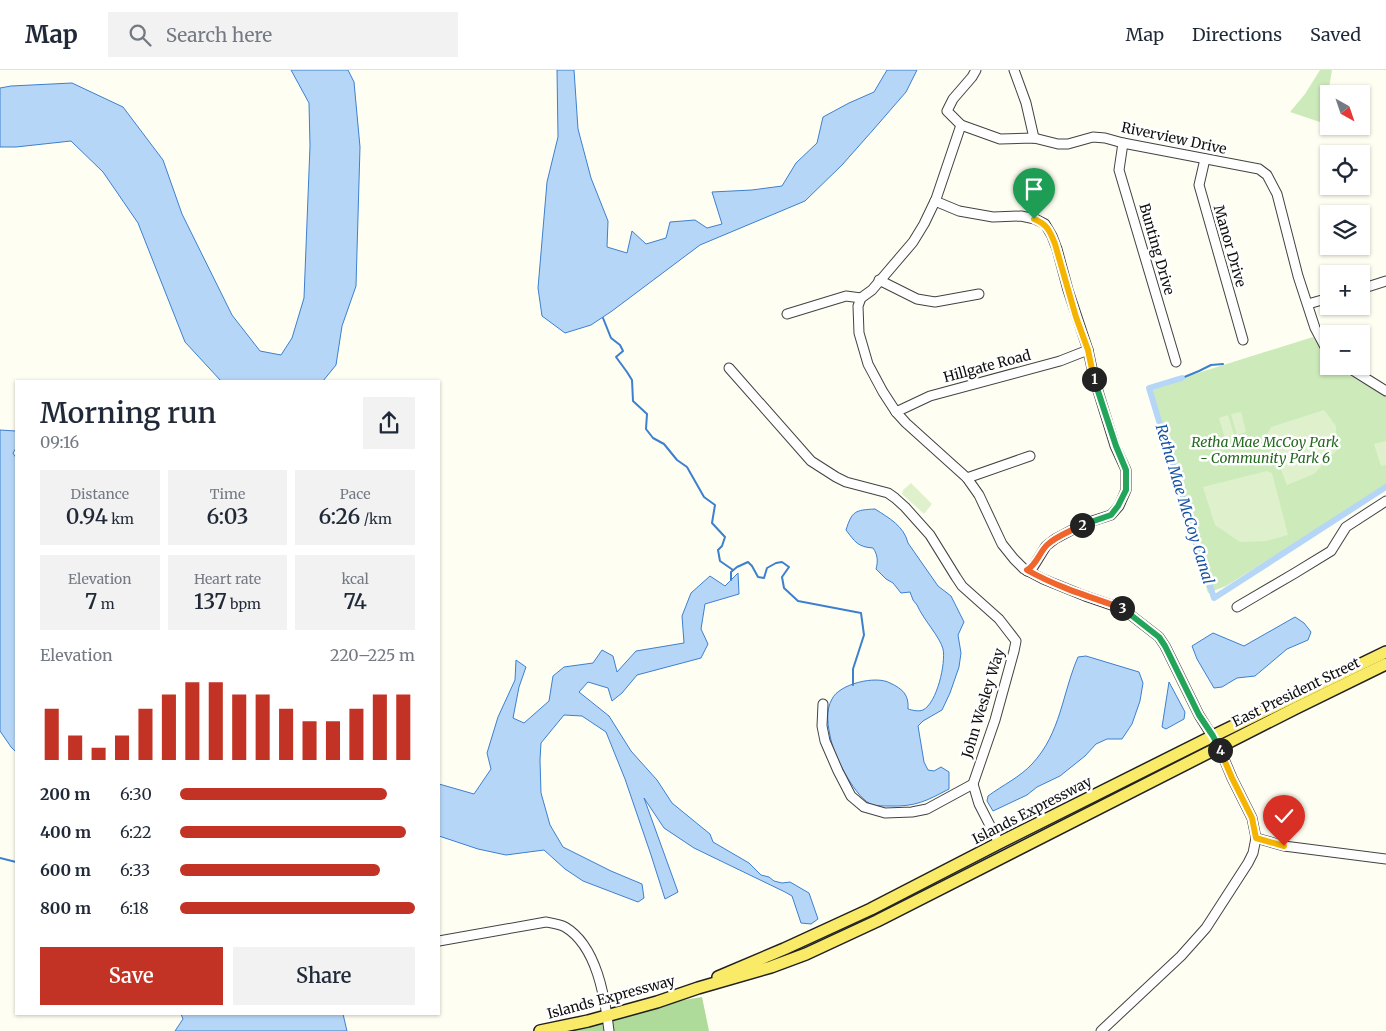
<!DOCTYPE html>
<html lang="en">
<head>
<meta charset="utf-8">
<style>
	body { margin:0; font-family:Merriweather,serif; background:#f2f2f3; color:#1f2937; height:100vh; display:flex; flex-direction:column; font-size:19px; white-space:nowrap }
	* { box-sizing:border-box; margin:0 }
	p { font-size:16px; color:#747a83 }
	.icon { flex:none; width:28px; height:28px; fill:none; stroke:currentColor; stroke-width:2; stroke-linecap:round; stroke-linejoin:round }
	.map { position:relative; flex:1; overflow:hidden }
	.side { position:absolute; left:15px; top:310px; width:425px; height:635px; display:flex; flex-direction:column; background:#fff; border-radius:0px; box-shadow:0 1px 4px #0004 }
	.side>* { flex:none }
	.needle { width:32px; rotate:140deg }
	.controls { position:absolute; left:1320px; top:15px; display:grid; gap:10px }
	.controls a { display:grid; place-items:center; width:50px; height:50px; border-radius:0px; background:#fff; box-shadow:0 1px 4px #0004; font-size:25px }
	.pin { position:absolute; display:grid; place-items:center; width:42px; height:42px; color:#fff; margin:-51px -21px; border-radius:50% 50% 50% 0; rotate:-45deg; box-shadow:0 0 5px #0007 }
	.pin .icon { rotate:45deg }
	.km { position:absolute; width:25px; height:25px; margin:-12px; border-radius:50%; background:#222; color:#fff; font-size:14px; line-height:25px; text-align:center }
	.round { display:grid; place-items:center; flex:none; width:52px; height:52px; border-radius:0px; background:#f2f2f3 }
	.headline { display:flex; align-items:center; justify-content:space-between; height:85px; padding:0 25px }
	h1 { font-size:28px; font-weight:600; line-height:38px }
	.stats { display:grid; grid-template-columns:repeat(3,1fr); gap:8px; height:85px; padding:5px 25px }
	.stats div { display:grid; align-content:center; border-radius:0px; background:#f2f2f3; text-align:center }
	.stats b { font-size:21px; font-weight:600 }
	.stats small { font-size:14px; font-weight:400 }
	.stats p { font-size:14px }
	.chart { height:140px; padding:10px 25px }
	.chart p { display:flex; justify-content:space-between }
	.chart svg { width:100%; height:90px; margin-top:5px; stroke:#c23325; stroke-width:6 }
	.button { display:flex; gap:10px; margin-top:auto; padding:10px 25px }
	.button a { flex:1; height:58px; border-radius:0px; background:#c23325; color:#fff; font-size:20px; font-weight:600; line-height:58px; text-align:center }
	.button a+a { background:#f2f2f3; color:#1f2937 }
	ul { padding:0 25px; list-style:none; font-size:16px }
	li { display:grid; grid-template-columns:80px 60px 1fr; align-items:center; height:38px }
	li i { height:12px; border-radius:6px; background:#c23325 }
	header { display:flex; align-items:center; gap:30px; box-sizing:border-box; height:70px; padding:0 25px; background:#fff; border-bottom:1px solid #e0e1e3 }
	header strong { font-size:24px }
	nav { display:flex; gap:28px; margin-inline-start:auto; font-size:18px }
	.search { width:350px; height:45px; background:#f2f2f3; display:flex; align-items:center; gap:12px; box-sizing:border-box; padding:0 18px; border-radius:0px; color:#747a83; font-size:19px }
	.map>svg:first-child { display:block }
	.green { fill:#cdeaba }
	.forest { fill:#aedb99 }
	.pitch { fill:#dff1cc }
	.water { fill:#b6d6f7; stroke:#3c80cf }
	.lines { fill:none; stroke-linecap:round; stroke-linejoin:round }
	.stream { stroke:#3c80cf; stroke-width:2 }
	.canal { stroke:#b6d6f7; stroke-width:6 }
	.minor-casing { stroke:#424242; stroke-width:11 }
	.major-casing { stroke:#202020; stroke-width:14 }
	.minor { stroke:#fff; stroke-width:9 }
	.major { stroke:#f9ea67; stroke-width:11 }
	.split-1-casing { stroke:#fff; stroke-width:10 }
	.split-2-casing { stroke:#fff; stroke-width:10 }
	.split-3-casing { stroke:#fff; stroke-width:10 }
	.split-4-casing { stroke:#fff; stroke-width:10 }
	.split-5-casing { stroke:#fff; stroke-width:10 }
	.split-1 { stroke:#f5b400; stroke-width:6 }
	.split-2 { stroke:#22a559; stroke-width:6 }
	.split-3 { stroke:#f0652b; stroke-width:6 }
	.split-4 { stroke:#22a559; stroke-width:6 }
	.split-5 { stroke:#f5b400; stroke-width:6 }
	.labels { text-anchor:middle; dominant-baseline:central; stroke-width:5; stroke-linejoin:round; paint-order:stroke }
	.street-label { font-size:14px; fill:#0f0f0f; stroke:#fff }
	.park-label { font-size:14px; font-style:italic; fill:#23691e; stroke:#fff }
	.water-label { font-size:15px; font-style:italic; fill:#1652a4; stroke:#fff }
</style>
</head>
<body>
<header>
<strong>Map</strong>
<div class="search"><svg class="icon" aria-label="search" viewBox="0 0 24 24"><circle cx="10" cy="10" r="6"/><path d="M15 15l6 6"/></svg>Search here</div>
<nav><a>Map</a><a>Directions</a><a>Saved</a></nav>
</header>
<div class="map">
<svg width="1386" height="961" viewBox="0 0 1386 961">
	<rect width="100%" height="100%" fill="#fffef2"/>
	<g class="green">
		<path d="M1320 0H1332L1323 53 1290 42 1305 24Z"/>
		<path d="M1313 267 1329 286V296H1338L1347 304 1386 326V417L1226 516 1208 523 1147 319Z"/>
	</g>
	<path class="forest" d="M702 927 709 961H548L648 936Z"/>
	<g class="pitch">
		<path d="M1324 340 1336 356V381L1314 404 1287 415 1267 365 1271 357Z"/>
		<path d="M1241 342 1246 362 1237 365 1231 344Z"/>
		<path d="M1228 345 1234 365 1225 368 1219 348Z"/>
		<path d="M1386 371V395L1381 396 1374 374Z"/>
		<path d="M1267 401 1272 403 1288 465 1266 471 1240 472 1215 455 1203 417Z"/>
		<path d="M911 413 932 434 924 444 902 424 903 420Z"/>
	</g>
	<g class="water">
		<path d="M291 0H348L354 12 360 77 356 216 342 256 336 295 323 311H221L185 272 138 153 103 102 71 71 16 77H0V18L11 16 72 13 123 37 163 90 182 144 232 245 260 281 281 285 292 268 304 228 310 76 309 33Z"/>
		<path d="M557 0H574L578 59 591 108 608 151 607 177 627 183 632 161 646 174 666 168 670 152 695 150 707 158 722 154 712 122 752 120 782 116 796 93 817 73 823 47 849 33 874 22 887 0H917L906 22 873 60 842 95 805 131 700 175 612 241 591 255 565 263 542 246 538 218 547 112 558 67Z"/>
		<path d="M0 360 16 361V378L13 383 16 388V682L11 677 0 661Z"/>
		<path d="M875 439C889 448 904 456 908 473L938 516 951 526 964 552 958 565 961 583 959 597 950 623 942 640 923 651 918 656 924 692 928 700 934 701 941 697 949 702V719C926 731 916 737 888 736 884 736 878 736 873 735 856 730 835 687 831 670 828 657 825 641 832 629 839 614 876 605 890 613 903 619 909 625 908 639 912 640 918 642 923 640 937 633 946 593 943 579 940 567 923 549 917 535L913 530 910 522 901 523 893 513 886 509 876 499C878 492 878 485 873 478 858 477 855 472 846 460 852 441 855 440 875 439Z"/>
		<path d="M738 503 739 524 705 534 701 559 708 574 701 588 637 605 622 623 612 631 608 618 588 612 579 622 609 646 631 681 657 710 672 733 710 764 713 772 749 793 761 805 769 807 774 811 782 813 790 812 809 823 818 849 811 854 801 853 792 826 785 822 694 778 664 758 644 728 678 822 665 829 651 785 625 709 606 662 582 646 564 645 541 673 540 690 541 723 550 755 563 777 611 801 642 814 644 828 638 832 583 811 565 799 544 780 506 785 478 779 439 766V714L474 724 491 699 487 683 498 647 515 610 516 590 526 597 519 617 513 648 524 653 549 631 553 606 564 597 593 593 602 580 613 586 617 602 636 581 684 573 682 546 691 523 710 506 725 516Z"/>
		<path d="M1295 547 1304 553 1311 562 1308 570 1287 579 1255 606 1237 608 1222 617 1214 618 1197 589 1192 576 1213 563 1244 576Z"/>
		<path d="M1086 586 1139 602 1143 613 1140 631 1132 654 1122 669H1107L1096 674 1085 686 1060 706 1037 717 1027 725 993 741 987 731 988 726C1003 715 1020 707 1032 694 1061 663 1062 624 1078 587Z"/>
		<path d="M1169 612 1185 642 1184 649 1166 659 1162 657Z"/>
		<path d="M181 944H343L347 961H175L183 949Z"/>
	</g>
	<g class="lines">
		<g class="stream">
			<path d="M603 248 611 268 620 275 623 281 616 287 627 302 632 310 633 331 647 344 646 359 653 368 664 374 677 390 687 397 704 427 715 435 712 453 725 467 722 476 718 480 720 491 733 500"/>
			<path d="M1182 308 1199 301 1211 295 1223 294"/>
			<path d="M731 510V502L737 497 748 492 752 496 758 507 764 508 767 498 776 493 782 492 789 497 782 507 784 518 798 531 861 543 864 565 853 599V615"/>
			<path d="M0 788 16 792"/>
		</g>
		<path class="canal" d="M1182 308 1149 318 1194 467 1214 528 1386 417"/>
		<g class="minor-casing">
			<g id="minor">
				<path d="M976 0 972 7 953 29 947 41 961 55 1000 69 1034 68 1058 74H1068L1093 67 1105 68 1123 73 1259 99 1267 105 1277 124 1298 206 1315 258 1324 275 1329 280"/>
				<path d="M1014 0 1026 33 1034 68"/>
				<path d="M961 55 936 129 924 154 913 172 872 220 861 228 858 236 859 263 868 294 883 322 896 342 906 353 967 408 979 425 1002 474 1014 489 1024 499 1043 509 1085 526 1123 539 1159 567 1165 576 1199 645 1219 677 1232 708 1252 748 1256 768 1253 783 1248 793 1206 858 1181 886 1101 961"/>
				<path d="M1123 73 1119 100 1176 292"/>
				<path d="M1205 89 1199 115 1243 270"/>
				<path d="M935 131 959 141 993 147 1021 146 1035 149 1045 154 1052 166 1057 179 1068 220 1088 280 1094 308 1115 376 1126 400V420L1119 436 1111 445 1083 454 1055 469 1046 476 1033 497 1027 501"/>
				<path d="M879 210 917 229 935 232 979 224"/>
				<path d="M1361 219 1386 211"/>
				<path d="M1308 234 1329 228"/>
				<path d="M787 244 846 226 861 228"/>
				<path d="M1346 296 1386 321"/>
				<path d="M729 298 811 391 836 407 846 412 888 423 895 428 905 437 930 465 956 507 962 516 999 549 1016 571 1014 581 995 650 973 714 979 734 999 773"/>
				<path d="M896 342 930 326 1060 291 1088 280"/>
				<path d="M967 408 1030 386"/>
				<path d="M1237 537 1295 503 1331 481 1346 457 1386 431"/>
				<path d="M823 634 822 656 825 671 838 701 851 726 864 737 885 743 912 742 927 739 973 714"/>
				<path d="M1256 768 1284 776 1386 789"/>
				<path d="M439 871 546 852C552 853 560 854 565 857 597 876 605 928 609 961"/>
			</g>
		</g>
		<g class="major-casing">
			<g id="major">
				<path d="M718 907 784 879 871 839 999 773 1213 666 1386 582"/>
				<path d="M540 961 588 951 657 932 698 918 771 897 806 884 877 851 1296 638 1386 594"/>
			</g>
		</g>
		<use href="#minor" class="minor"/>
		<use href="#major" class="major"/>
	</g>
	<g class="lines">
		<g class="split-1-casing">
			<path id="split-1" d="M1034 149C1047 154 1050 161 1055 174L1076 247 1088 280 1094 309"/>
		</g>
		<g class="split-2-casing">
			<path id="split-2" d="M1082 455 1111 445 1118 436 1126 420V400L1116 376 1094 309"/>
		</g>
		<g class="split-3-casing">
			<path id="split-3" d="M1082 455C1071 461 1056 466 1047 475 1039 483 1037 494 1027 500 1057 517 1090 527 1122 538"/>
		</g>
		<g class="split-4-casing">
			<path id="split-4" d="M1122 538 1159 567 1165 576 1199 645 1213 666 1220 680"/>
		</g>
		<g class="split-5-casing">
			<path id="split-5" d="M1220 680 1232 708 1252 748 1256 768 1284 776"/>
		</g>
		<use href="#split-1" class="split-1"/>
		<use href="#split-2" class="split-2"/>
		<use href="#split-3" class="split-3"/>
		<use href="#split-4" class="split-4"/>
		<use href="#split-5" class="split-5"/>
	</g>
	<g class="labels">
		<g class="street-label">
			<text transform="translate(1174 68) rotate(12)">Riverview Drive</text>
			<text transform="translate(1230 176) rotate(74)">Manor Drive</text>
			<text transform="translate(1157 179) rotate(74)">Bunting Drive</text>
			<text transform="translate(987 296) rotate(-15)">Hillgate Road</text>
			<text transform="translate(1296 622) rotate(-26)">East President Street</text>
			<text transform="translate(983 633) rotate(-73)">John Wesley Way</text>
			<text transform="translate(1032 740) rotate(-27)">Islands Expressway</text>
			<text transform="translate(611 927) rotate(-15)">Islands Expressway</text>
		</g>
		<g class="park-label">
			<text x="1265" y="372">Retha Mae McCoy Park<tspan x="1265" dy="16">- Community Park 6</tspan></text>
		</g>
		<g class="water-label">
			<text transform="translate(1185 434) rotate(73)">Retha Mae McCoy Canal</text>
		</g>
	</g>
</svg>
<div class="controls">
<a><svg class="needle" viewBox="-14 -14 28 28"><path d="M0-13l5 13h-10z" fill="#e53935"/><path d="M0 13l5-13h-10z" fill="#747a83"/></svg></a>
<a><svg class="icon" aria-label="locate" viewBox="0 0 24 24"><circle cx="12" cy="12" r="6"/><path d="M12 2v4M12 18v4M2 12h4M18 12h4"/></svg></a>
<a><svg class="icon" aria-label="layers" viewBox="0 0 24 24"><path d="M12 4l9 5-9 5-9-5zM3 14l9 5 9-5"/></svg></a>
<a>+</a>
<a>−</a>
</div>
<div class="pin" style="left:1034px;top:149px;background:#1e9e55"><svg class="icon" aria-label="arrive" viewBox="0 0 24 24"><path d="M6 21V4h12l-3 4 3 4H6"/></svg></div>
<div class="pin" style="left:1284px;top:776px;background:#d93025"><svg class="icon" aria-label="check" viewBox="0 0 24 24"><path d="M5 12l5 5 9-10"/></svg></div>
<b class="km" style="left:1094px;top:309px">1</b>
<b class="km" style="left:1082px;top:455px">2</b>
<b class="km" style="left:1122px;top:538px">3</b>
<b class="km" style="left:1220px;top:680px">4</b>
<section class="side">
<div class="headline"><div><h1>Morning run</h1><p>09:16</p></div><a class="round"><svg class="icon" aria-label="share" viewBox="0 0 24 24"><path d="M12 15V3M7 8l5-5 5 5M5 13v7h14v-7"/></svg></a></div>
<div class="stats">
<div><p>Distance</p><b>0.94<small> km</small></b></div>
<div><p>Time</p><b>6:03</b></div>
<div><p>Pace</p><b>6:26<small> /km</small></b></div>
</div>
<div class="stats">
<div><p>Elevation</p><b>7<small> m</small></b></div>
<div><p>Heart rate</p><b>137<small> bpm</small></b></div>
<div><p>kcal</p><b>74</b></div>
</div>
<div class="chart"><p><span>Elevation</span>220–225 m</p>
<svg viewBox="0 0 160 44" preserveAspectRatio="none"><path d="M5 44V19M15 44V32M25 44V38M35 44V32M45 44V19M55 44V12M65 44V6M75 44V6M85 44V12M95 44V12M105 44V19M115 44V25M125 44V25M135 44V19M145 44V12M155 44V12"/></svg>
</div>
<ul>
<li><b>200 m</b>6:30<i style="width:88%"></i></li>
<li><b>400 m</b>6:22<i style="width:96%"></i></li>
<li><b>600 m</b>6:33<i style="width:85%"></i></li>
<li><b>800 m</b>6:18<i style="width:100%"></i></li>
</ul>
<div class="button"><a>Save</a><a>Share</a></div>
</section>
</div>
</body>
</html>
